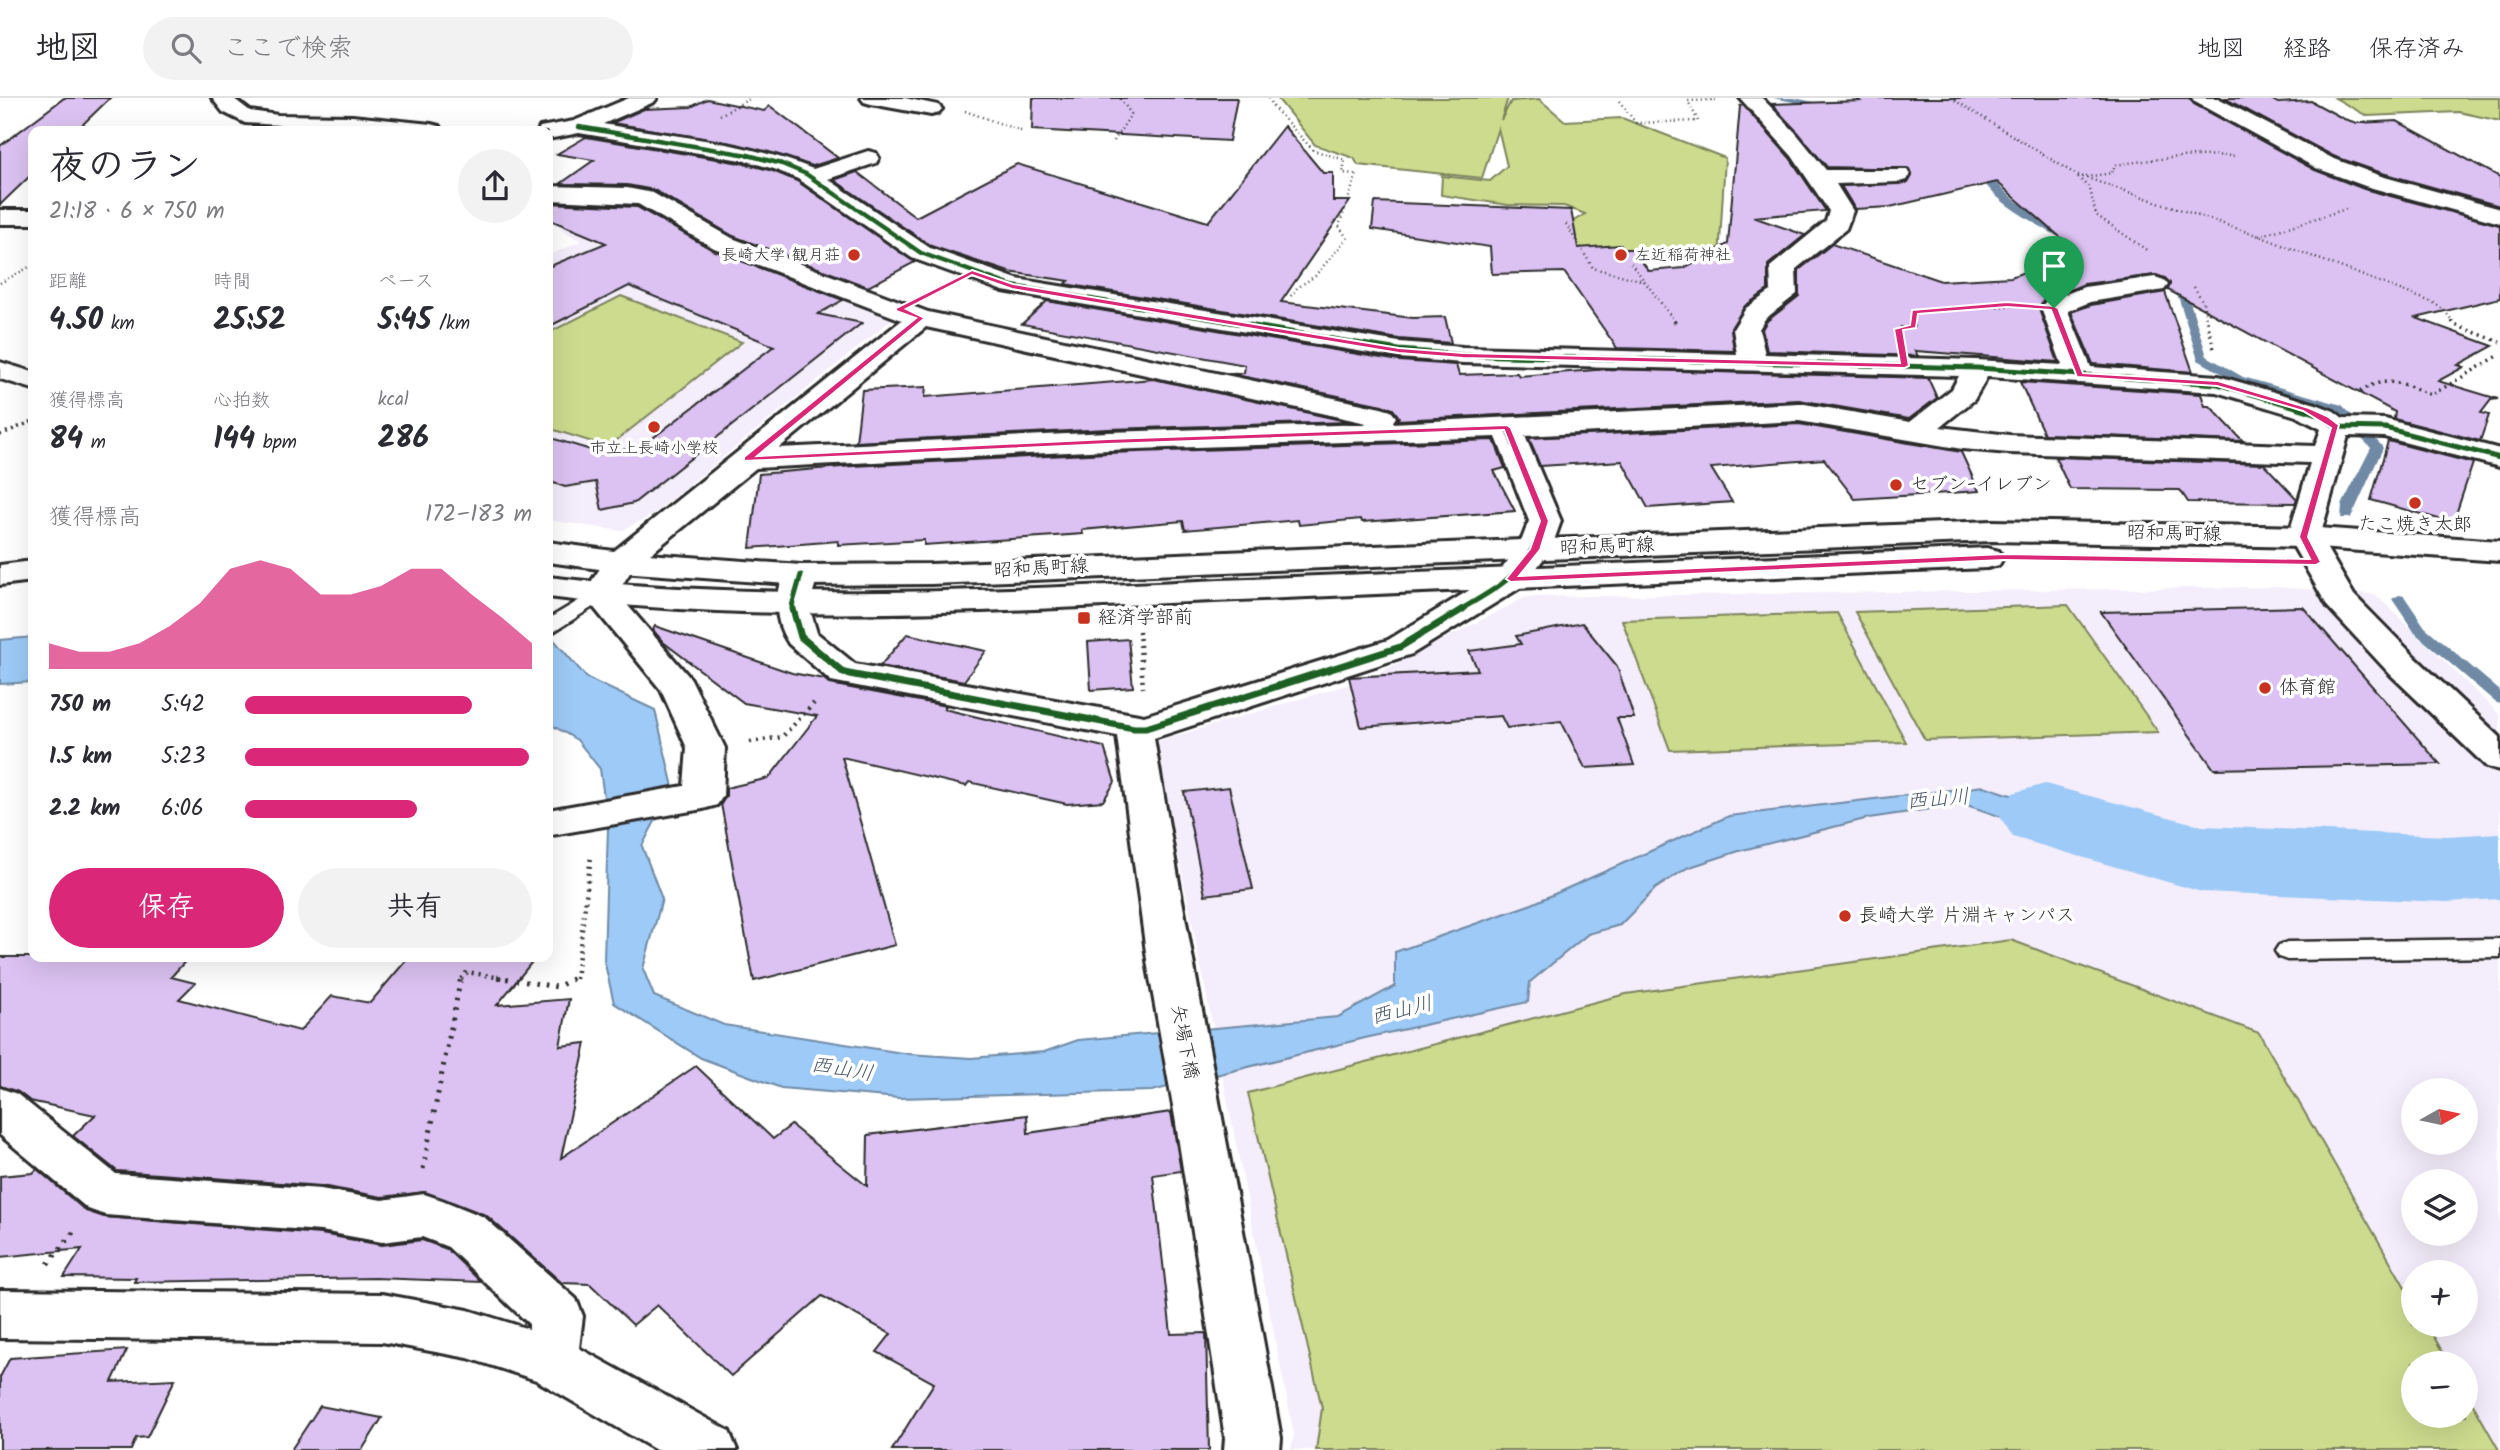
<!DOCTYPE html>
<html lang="ja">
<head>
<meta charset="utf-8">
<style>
	body { margin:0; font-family:Kalam,"Klee One",sans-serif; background:#f2f2f3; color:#2b2b33; height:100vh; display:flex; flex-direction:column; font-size:26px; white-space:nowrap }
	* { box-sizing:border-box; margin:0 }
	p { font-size:23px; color:#7c7c81 }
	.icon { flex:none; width:38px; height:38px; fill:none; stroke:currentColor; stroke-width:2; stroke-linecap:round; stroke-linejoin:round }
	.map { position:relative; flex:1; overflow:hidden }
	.details { position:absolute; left:28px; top:28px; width:525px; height:836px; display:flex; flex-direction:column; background:#fff; border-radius:14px; box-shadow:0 7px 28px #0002 }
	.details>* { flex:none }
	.needle { width:46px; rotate:81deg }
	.fabs { position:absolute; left:2401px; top:980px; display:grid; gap:14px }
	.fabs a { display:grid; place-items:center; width:77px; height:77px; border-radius:50%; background:#fff; box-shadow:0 7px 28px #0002; font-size:35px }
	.pin { position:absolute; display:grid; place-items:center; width:60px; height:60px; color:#fff; margin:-72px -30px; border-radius:50% 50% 50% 0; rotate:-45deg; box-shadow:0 0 7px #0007 }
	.pin .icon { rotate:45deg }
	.round { display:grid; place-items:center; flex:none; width:74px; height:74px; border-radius:37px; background:#f2f2f3 }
	.head { display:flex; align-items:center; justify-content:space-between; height:119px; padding:0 21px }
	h1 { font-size:38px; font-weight:800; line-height:52px }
	.stats { display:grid; grid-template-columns:repeat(3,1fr); gap:10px; height:119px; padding:7px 21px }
	.stats div { display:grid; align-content:center }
	.stats b { font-size:30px; font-weight:800 }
	.stats small { font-size:19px; font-weight:400 }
	.stats p { font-size:19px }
	.chart { height:196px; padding:14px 21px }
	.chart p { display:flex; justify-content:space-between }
	.chart svg { width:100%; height:126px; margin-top:7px; fill:#db2777; opacity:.7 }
	.action { display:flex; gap:14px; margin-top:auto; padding:14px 21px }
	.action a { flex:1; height:80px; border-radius:42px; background:#db2777; color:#fff; font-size:28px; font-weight:800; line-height:80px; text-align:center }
	.action a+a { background:#f2f2f3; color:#2b2b33 }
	ul { padding:0 21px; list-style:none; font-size:23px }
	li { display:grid; grid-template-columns:112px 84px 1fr; align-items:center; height:52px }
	li i { height:18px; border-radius:9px; background:#db2777 }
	header { display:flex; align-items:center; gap:42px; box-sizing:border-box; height:98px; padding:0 35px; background:#fff; border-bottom:2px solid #e1e1e2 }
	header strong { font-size:33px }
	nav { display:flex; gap:38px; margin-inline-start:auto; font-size:24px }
	.search { width:490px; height:63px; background:#f2f2f3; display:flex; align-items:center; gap:18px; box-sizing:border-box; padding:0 24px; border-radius:38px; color:#7c7c81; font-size:26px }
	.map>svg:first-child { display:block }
	.built { fill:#f4edfb; fill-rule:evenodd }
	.green { fill:#cddb8e; stroke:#7c835c; stroke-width:2 }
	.water { fill:#9dcaf7; stroke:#6f8aa5; stroke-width:2 }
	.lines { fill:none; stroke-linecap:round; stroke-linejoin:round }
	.stream { fill:#6f8aa5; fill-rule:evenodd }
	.river { fill:#9dcaf7; fill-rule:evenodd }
	.building { fill:#dbc2f2; stroke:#2b2b2b; stroke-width:2 }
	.service-casing { stroke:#2b2b2b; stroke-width:5 }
	.minor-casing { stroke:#2b2b2b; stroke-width:6 }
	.tertiary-casing { stroke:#2b2b2b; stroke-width:6 }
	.secondary-casing { stroke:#2b2b2b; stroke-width:6 }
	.path-far3 { stroke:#2b2b2b; stroke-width:2.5; stroke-dasharray:1 3.5; stroke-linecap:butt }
	.path-far2 { stroke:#2b2b2b; stroke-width:3.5; stroke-dasharray:2 4.5; stroke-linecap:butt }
	.path-far1 { stroke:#2b2b2b; stroke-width:4.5; stroke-dasharray:2 5; stroke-linecap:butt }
	.path { stroke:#2b2b2b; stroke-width:5; stroke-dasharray:2.5 7; stroke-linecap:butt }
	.service { fill:#fff; fill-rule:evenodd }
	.minor { fill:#fff; fill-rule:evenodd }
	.tertiary { fill:#fff; fill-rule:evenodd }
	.secondary { fill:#fff; fill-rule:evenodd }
	.cycleway-far2-casing { stroke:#fff; stroke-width:7 }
	.cycleway-far1-casing { stroke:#fff; stroke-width:9 }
	.cycleway-casing { stroke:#fff; stroke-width:11 }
	.cycleway-far2 { stroke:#1b5e20; stroke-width:4.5 }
	.cycleway-far1 { stroke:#1b5e20; stroke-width:5 }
	.cycleway { stroke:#1b5e20; stroke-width:7 }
	.route { fill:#db2777; stroke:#fff; stroke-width:2; fill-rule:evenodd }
	.poi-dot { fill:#c8321e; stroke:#fff; stroke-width:2.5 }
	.labels { text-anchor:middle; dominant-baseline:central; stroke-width:7; stroke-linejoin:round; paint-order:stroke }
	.far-poi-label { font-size:16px; fill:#2b2b2b; stroke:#fff; text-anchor:end }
	.poi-label { font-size:19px; fill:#2b2b2b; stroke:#fff; text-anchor:start }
	.street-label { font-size:19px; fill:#2b2b2b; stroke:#fff }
	.water-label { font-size:21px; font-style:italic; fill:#4d5b68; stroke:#fff }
</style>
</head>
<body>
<header>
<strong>地図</strong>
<div class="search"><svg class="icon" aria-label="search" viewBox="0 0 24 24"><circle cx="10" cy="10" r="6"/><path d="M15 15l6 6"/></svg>ここで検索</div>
<nav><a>地図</a><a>経路</a><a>保存済み</a></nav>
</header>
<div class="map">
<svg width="2500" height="1352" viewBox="0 0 2500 1352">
	<rect width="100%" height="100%" fill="#fff"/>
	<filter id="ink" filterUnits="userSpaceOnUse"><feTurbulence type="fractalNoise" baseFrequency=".0143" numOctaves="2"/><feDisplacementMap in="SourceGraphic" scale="14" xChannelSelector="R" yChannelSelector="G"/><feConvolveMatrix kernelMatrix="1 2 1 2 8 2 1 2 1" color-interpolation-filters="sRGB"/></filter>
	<g filter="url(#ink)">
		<g class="built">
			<path d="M620 101 648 110 895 219 652 417 621 433 548 422V158L581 143 560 131Z"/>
			<path d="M2275 489 2375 496 2500 617V1352H1291L1294 1336 1156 644 1367 581 1526 499ZM2413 992H2466V1045H2413ZM2413 1083H2466V1136H2413ZM2413 1174H2466V1227H2413ZM2413 1265H2466V1318H2413Z"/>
		</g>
		<g class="green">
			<path d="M1277 0H1508L1501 22 1511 3 1539 1 1565 23 1622 20 1725 60 1719 161 1599 166 1578 163 1572 124 1585 116 1564 108 1508 107 1441 97 1442 78 1490 83 1507 68 1498 30 1482 80 1358 67 1354 60 1315 47Z"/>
			<path d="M2335 0H2500V23L2459 14 2367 18Z"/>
			<path d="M621 198 742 244 608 349 548 330V235Z"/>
			<path d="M2068 507 2158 634 1925 642 1855 514Z"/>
			<path d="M1837 515 1906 644 1670 652 1622 522Z"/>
			<path d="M2011 842 2259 935 2413 1203V1227H2427L2449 1265H2413V1318H2466V1294L2499 1352H1316L1322 1310 1248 995 1626 896Z"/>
		</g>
		<g class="water">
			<path d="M548 535 587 580 655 612 673 689 642 748 662 801 643 871 654 898 724 927 909 956 971 960 1044 954 1078 942 1338 919 1395 888V854L1532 806 1729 718 1984 688 2032 704 2082 712 2157 734 2168 768 2094 751 1964 706 1869 720 1739 753 1687 770 1655 791 1620 827 1588 836 1530 884 1528 904 1365 940 1152 993 899 1000 781 990 701 960 614 905 604 862 608 728 600 671 577 642 548 625Z"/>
			<path d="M33 539V584L0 586V542Z"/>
		</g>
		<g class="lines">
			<g class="stream">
				<path d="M1773 0H1794L1834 8 1830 11Z"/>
				<path d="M1978 67H1984C2002 99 2034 115 2065 134V138H2057C2035 125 1977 95 1978 67Z"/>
				<path d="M2170 182H2178L2189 201 2207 258 2243 279 2342 307 2381 347 2383 350 2351 420H2341L2342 407 2371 350 2334 313 2235 283 2198 262 2179 201 2169 184Z"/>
				<path d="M2399 497 2404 498 2425 529 2500 593V606L2495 604 2415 535 2392 501Z"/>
			</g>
			<path class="river" d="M2045 686 2202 728 2447 738 2500 735V801L2447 804 2202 794 2013 739 1999 717 2013 695Z"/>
		</g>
		<g class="building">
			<path d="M64 0H110L76 33H33V75L0 107V48Z"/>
			<path d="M1033 0H1237L1229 43 1032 32Z"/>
			<path d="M1856 0H2189L2194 6 2315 72 2364 91 2500 127V200L2416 220 2493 248 2458 267 2464 269 2438 283 2498 301 2491 302 2481 315 2489 317 2480 343 2394 321 2395 314 2168 192 2170 185 2165 180 2156 177 2084 186 2043 203 2039 211 2058 264 1915 253 1918 258 1767 253 1762 231 1767 223 1799 198V172L1832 146 1941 183 2011 179 2077 154 1997 84 1890 109 1855 111 1841 88 1908 85 1912 78 1909 71 1827 69 1772 6 1860 3Z"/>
			<path d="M2224 0H2269L2278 5 2311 3 2344 21 2357 25 2397 23 2500 79V108L2382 75 2333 58Z"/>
			<path d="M707 1 764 13 770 8 838 60 813 68 737 46 612 25 644 11 691 9Z"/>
			<path d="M1743 7 1790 60 1826 113 1753 119 1805 137 1768 167V192L1745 208 1731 230 1734 253 1617 250 1564 174 1492 176 1490 149 1372 131 1375 104 1571 112 1578 150 1621 147 1624 151H1632L1649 173 1684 170 1728 146 1740 8Z"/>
			<path d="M1284 28 1323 75H1333V103H1350L1281 204 1413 220 1445 219 1451 245 1399 241 1065 186 1069 183 1009 174 931 148 834 82 857 74 916 119 1017 66 1208 124Z"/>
			<path d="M586 39 746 66 773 73 797 83 915 164 868 189 733 138 654 92 627 87 560 86 594 62 557 56Z"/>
			<path d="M548 105 637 109 713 152 843 202 818 216 862 225 634 405 602 412 596 384 565 389 548 383V339L604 356 642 348 774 248 629 188 548 229V169L606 145 548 121Z"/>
			<path d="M2165 194 2193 274 2093 266 2071 214 2091 207Z"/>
			<path d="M1047 203 1399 263 1456 267 1459 277 1517 275 1519 278 1608 271 1928 280 1937 300 1909 321 1799 302 1397 322 1399 319 1393 311 1382 307 1231 276 1244 275 1245 267 1022 226Z"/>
			<path d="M1154 281 1350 324 1108 331 856 344 862 292 926 289 925 299Z"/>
			<path d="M2020 284 2201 296 2205 308H2210L2243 343 2044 336Z"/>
			<path d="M1799 326 1961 354 1979 393 1855 401 1824 361 1711 370 1732 404 1648 410 1622 363 1540 368 1529 340Z"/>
			<path d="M1494 342 1505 370 1494 373 1515 413 1362 424 1361 421 1299 427 1298 422 1185 432 1183 423 1082 432 1083 436 924 447V442L838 447V443L750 450 759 376 853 368 1108 355Z"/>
			<path d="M2388 343 2473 365 2453 425 2371 402Z"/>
			<path d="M2055 359 2264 366 2297 401 2295 405 2188 404 2180 392 2070 391Z"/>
			<path d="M2303 509 2440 666 2214 671 2101 514Z"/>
			<path d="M1582 525 1617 568 1634 620H1617L1634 667 1585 670 1561 623 1507 630 1501 618 1361 629 1349 579 1478 572 1469 553 1521 546 1516 538Z"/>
			<path d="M655 528 792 575 824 581 830 586 946 608 944 611 1104 649 1115 684 1103 703 1067 706 969 684 966 688 842 659 895 847 754 883 721 706 726 698V690L769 680 817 618 744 605 663 544 653 532Z"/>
			<path d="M907 536 986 553 964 583 880 568Z"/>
			<path d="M1128 541 1133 589 1091 592 1088 544Z"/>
			<path d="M1229 689 1253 791 1205 797 1184 694Z"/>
			<path d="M0 859H189L171 879 195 885 179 901 300 933 332 898 370 905 409 859H536L497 907 569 901 560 948 586 945 561 1060 696 968 773 1041 791 1027 867 1088 868 1037 1027 1017 1028 1035 1171 1014 1181 1073 1153 1077 1171 1236 1206 1235 1209 1352H892L934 1285 877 1254 891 1236 822 1198 731 1278 657 1207 633 1227 590 1186 562 1185 486 1117 425 1094 382 1099 321 1088 117 1073 73 1038 95 1017 30 1003 18 994 0 988Z"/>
			<path d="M37 1071 86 1113 104 1119 321 1136 382 1147 422 1142 447 1151 481 1184 375 1180 134 1184 136 1180 64 1179 82 1151 0 1159V1078L33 1075Z"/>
			<path d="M127 1252 112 1284 175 1281 147 1339 136 1340 131 1352H0V1279L10 1260Z"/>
			<path d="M320 1308 382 1320 362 1352H291Z"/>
		</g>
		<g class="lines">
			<g class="service-casing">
				<g id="service">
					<path d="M600 490 609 496 607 500 555 533 548 535V521Z"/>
					<path d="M2500 841V859L2287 862 2279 859 2275 853 2279 847 2287 844Z"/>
				</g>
			</g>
			<g class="minor-casing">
				<g id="minor">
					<path d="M212 0H233L250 13 278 17 352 18 431 26 439 28 442 33H377L245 25 223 14Z"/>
					<path d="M629 0H657L654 4 603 26C673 38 747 44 813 71L868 53 876 55 879 60 876 65 828 81 930 150 1017 181 1399 244 1463 249 1737 256 1733 231 1746 210 1771 193 1770 169 1826 123 1829 113 1792 58 1740 0H1762L1796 35 1826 72H1907L1910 77 1907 82 1899 84 1836 86 1853 113 1846 131 1796 171 1797 196 1765 221 1759 231 1765 256 1977 262 2062 267 2041 210 2045 204 2084 189 2155 179 2164 182 2168 187 2164 192 2090 204 2068 213 2091 269 2218 278 2316 306 2334 313 2343 320 2385 321 2500 351V369L2384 339 2348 338 2320 439 2354 497 2416 560 2500 639V672L2487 669 2390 576 2328 509 2288 439 2310 365 2009 355 1962 351 1799 323 1525 338 1561 423 1551 451 1523 488 1412 556 1154 640C1193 874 1239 1106 1281 1340L1280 1352H1224L1225 1340 1175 1019 1148 869 1117 638 831 583 789 546C773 523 773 493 789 470L801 467 813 470 818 477 809 508 817 535 855 566 1144 618 1388 542 1499 474 1519 449 1529 423 1496 339 1108 352 756 370 633 470 617 495 691 581 725 650 723 698 717 707 703 711 552 737 548 736V712L684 688 687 650 661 592 583 496 609 457 902 222 714 150 638 106 548 102V88L627 90 653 95 732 140 928 214 1381 310 1391 313 1396 319 1392 325 1799 305 1910 324 1952 291 1959 278 1463 265 1399 260 1003 193 912 160 798 81 774 71 747 63 579 35 548 41V33H538L540 29 574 23ZM926 229 1371 326 1108 334 779 350ZM1987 279 2216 294 2296 318 2321 331 2315 348 2009 337 1940 329 1974 302Z"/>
					<path d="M861 0H905L938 7 942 11 938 15 931 17 871 6 864 4Z"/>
					<rect x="0" y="112" width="33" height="14"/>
					<path d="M33 463V483L0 487V467Z"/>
					<path d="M0 990 17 996 116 1076 321 1091 382 1102 424 1096 442 1102 484 1119 576 1201 583 1218 579 1250 729 1333 737 1352H656L536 1282 468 1260 382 1244 0 1240V1192L382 1196 468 1212 529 1231V1226L448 1149 422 1139 382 1144 321 1133 105 1117 88 1111 0 1037Z"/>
				</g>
			</g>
			<g class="tertiary-casing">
				<path id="tertiary" d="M2192 0H2218L2332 60 2381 78 2500 111V125L2365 88 2316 70 2195 4Z"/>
			</g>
			<g class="secondary-casing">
				<g id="secondary">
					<path d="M0 264 33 274V291L0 281Z"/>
					<path d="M1992 423 2304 429 2500 443V463L2304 449 1992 443 931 486 801 487 621 474 548 464V444L621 454 801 467 931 466Z"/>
					<path d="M1987 450 1999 453 2003 460 1999 467 1987 470C1729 481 1471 492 1213 503 991 513 769 527 548 499V479C772 505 996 492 1220 482 1476 472 1731 461 1987 450Z"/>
				</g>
			</g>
			<g class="path-far3">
				<path d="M1269 0 1274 10 1313 52 1345 62 1343 75 1357 76 1339 128 1347 140 1315 178 1297 190 1290 199"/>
				<path d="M1951 0 2075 76 2259 138 2434 205 2444 212 2454 225"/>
				<path d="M1619 3 1636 25 1698 23 1688 3 1716 2"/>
				<path d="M965 13 1024 34"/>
				<path d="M720 17 751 0"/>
				<path d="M1114 43 1131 16 1120 0"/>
				<path d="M2078 79 2090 91 2096 117 2148 153"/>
				<path d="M2086 79 2112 75 2115 67C2155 61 2195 56 2235 58"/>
				<path d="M1566 126 1593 170 1644 183"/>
				<path d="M2259 138 2346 111"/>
				<path d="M1631 165 1676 225"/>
				<path d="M0 185 33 167"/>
				<path d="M2194 189 2203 204 2207 225"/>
				<path d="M1913 225 1914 214 2020 207"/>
			</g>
			<g class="path-far2">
				<path d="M1674 223 1678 228"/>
				<path d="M2207 223 2214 251"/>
				<path d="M2452 223 2455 227 2500 244"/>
				<path d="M1900 230 1913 228V223"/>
				<path d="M2360 294C2384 276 2406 286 2431 297L2500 257"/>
				<path d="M0 337 33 323"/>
			</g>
			<g class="path-far1">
				<path d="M1139 533 1143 590"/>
				<path d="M750 644 782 639 816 603"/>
				<path d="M461 881 467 874 507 881"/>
				<path d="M576 881 591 758"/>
			</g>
			<g class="path">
				<path d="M497 879 557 889 576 879"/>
				<path d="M423 1071 461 879"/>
				<path d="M48 1166 75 1132"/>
			</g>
			<use href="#service" class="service"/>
			<use href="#minor" class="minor"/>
			<use href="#tertiary" class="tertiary"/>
			<use href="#secondary" class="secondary"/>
			<g class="cycleway-far2-casing">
				<path id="cycleway-far2" d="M579 29 748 57 782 66 806 76 921 155 1012 188 1236 225"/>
			</g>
			<g class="cycleway-far1-casing">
				<g id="cycleway-far1">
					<path d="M1225 223 1399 252 1463 257 1977 270 2218 286 2306 312 2324 319 2336 329 2385 330 2500 360"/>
					<path d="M793 512 792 508 801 477"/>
					<path d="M1460 512C1505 485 1526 475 1545 423L1507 330"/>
				</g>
			</g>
			<g class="cycleway-casing">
				<path id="cycleway" d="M793 511 801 539 844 575 1134 630H1146L1400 549 1463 511"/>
			</g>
			<use href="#cycleway-far2" class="cycleway-far2"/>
			<use href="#cycleway-far1" class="cycleway-far1"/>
			<use href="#cycleway" class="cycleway"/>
		</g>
	</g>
	<path class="route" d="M972 172 1013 186 1399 250 1463 255 1900 265 1894 231 1910 227 1912 212 2007 204 2054 208 2058 210 2083 275 2218 283 2309 310 2327 318 2339 327 2308 439 2321 464 2316 467 2004 462 1511 484 1506 481 1530 451 1540 423 1504 332 1108 346 744 363V359L916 220 896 213V210ZM972 177 1012 191 1399 255 1463 260 1905 270 1909 268 1903 232 1916 230 1918 216 2007 209 2051 212 2077 279 2217 288 2303 313 2331 330 2299 439 2310 461 2004 456 1519 478 1540 452 1549 423 1511 330 1507 327 1108 341 757 358 925 220 906 211Z"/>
	<g class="poi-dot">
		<circle cx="854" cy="157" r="7"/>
		<circle cx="1621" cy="157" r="7"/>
		<circle cx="654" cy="329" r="7"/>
		<circle cx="1896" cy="387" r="7"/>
		<circle cx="2415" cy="405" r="7"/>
		<rect x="1077" y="513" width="14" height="14" rx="3.5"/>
		<circle cx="2265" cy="590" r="7"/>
		<circle cx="1845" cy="818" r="7"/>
	</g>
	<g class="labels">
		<g class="far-poi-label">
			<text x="840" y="157">長崎大学 観月荘</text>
			<text x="1635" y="157" text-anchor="start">左近稲荷神社</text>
			<text x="654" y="350" text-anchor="middle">市立上長崎小学校</text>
		</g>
		<g class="poi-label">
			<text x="1910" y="387">セブン-イレブン</text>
			<text x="2415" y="427" text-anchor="middle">たこ焼き太郎</text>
			<text x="1098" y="520">経済学部前</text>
			<text x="2279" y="590">体育館</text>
			<text x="1859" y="818">長崎大学 片淵キャンパス</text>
		</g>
		<g class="street-label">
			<text transform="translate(2174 436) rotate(1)">昭和馬町線</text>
			<text transform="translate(1607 449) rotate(-2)">昭和馬町線</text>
			<text transform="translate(1041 471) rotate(-3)">昭和馬町線</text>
			<text transform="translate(1184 944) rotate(79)">矢場下橋</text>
		</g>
		<g class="water-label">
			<text transform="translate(1938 702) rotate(-5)">西山川</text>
			<text transform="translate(1402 913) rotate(-14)">西山川</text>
			<text transform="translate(842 972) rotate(9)">西山川</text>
		</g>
	</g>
</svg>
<div class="fabs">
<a><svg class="needle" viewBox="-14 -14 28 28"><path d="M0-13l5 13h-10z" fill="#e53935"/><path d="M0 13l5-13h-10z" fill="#7c7c81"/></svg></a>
<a><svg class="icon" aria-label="layers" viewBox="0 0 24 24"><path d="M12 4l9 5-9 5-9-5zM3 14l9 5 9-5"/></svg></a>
<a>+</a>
<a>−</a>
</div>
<div class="pin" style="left:2054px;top:210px;background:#1e9e55"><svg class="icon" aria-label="arrive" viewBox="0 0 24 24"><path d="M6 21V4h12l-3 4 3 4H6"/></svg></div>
<section class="details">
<div class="head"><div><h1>夜のラン</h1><p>21:18 · 6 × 750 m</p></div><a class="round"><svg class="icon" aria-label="share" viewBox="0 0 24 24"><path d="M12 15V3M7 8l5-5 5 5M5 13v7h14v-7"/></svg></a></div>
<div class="stats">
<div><p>距離</p><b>4.50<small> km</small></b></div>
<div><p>時間</p><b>25:52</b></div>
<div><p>ペース</p><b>5:45<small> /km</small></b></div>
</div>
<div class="stats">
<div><p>獲得標高</p><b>84<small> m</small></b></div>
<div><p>心拍数</p><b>144<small> bpm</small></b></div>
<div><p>kcal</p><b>286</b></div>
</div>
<div class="chart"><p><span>獲得標高</span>172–183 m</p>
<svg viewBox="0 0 160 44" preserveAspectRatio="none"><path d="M0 44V35L10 38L20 38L30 35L40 29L50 21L60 9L70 6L80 9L90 18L100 18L110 15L120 9L130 9L140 18L150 26L160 35V44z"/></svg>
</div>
<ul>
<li><b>750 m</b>5:42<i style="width:79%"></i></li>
<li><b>1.5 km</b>5:23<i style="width:99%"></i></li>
<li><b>2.2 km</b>6:06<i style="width:60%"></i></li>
</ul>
<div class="action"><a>保存</a><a>共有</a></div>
</section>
</div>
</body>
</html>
